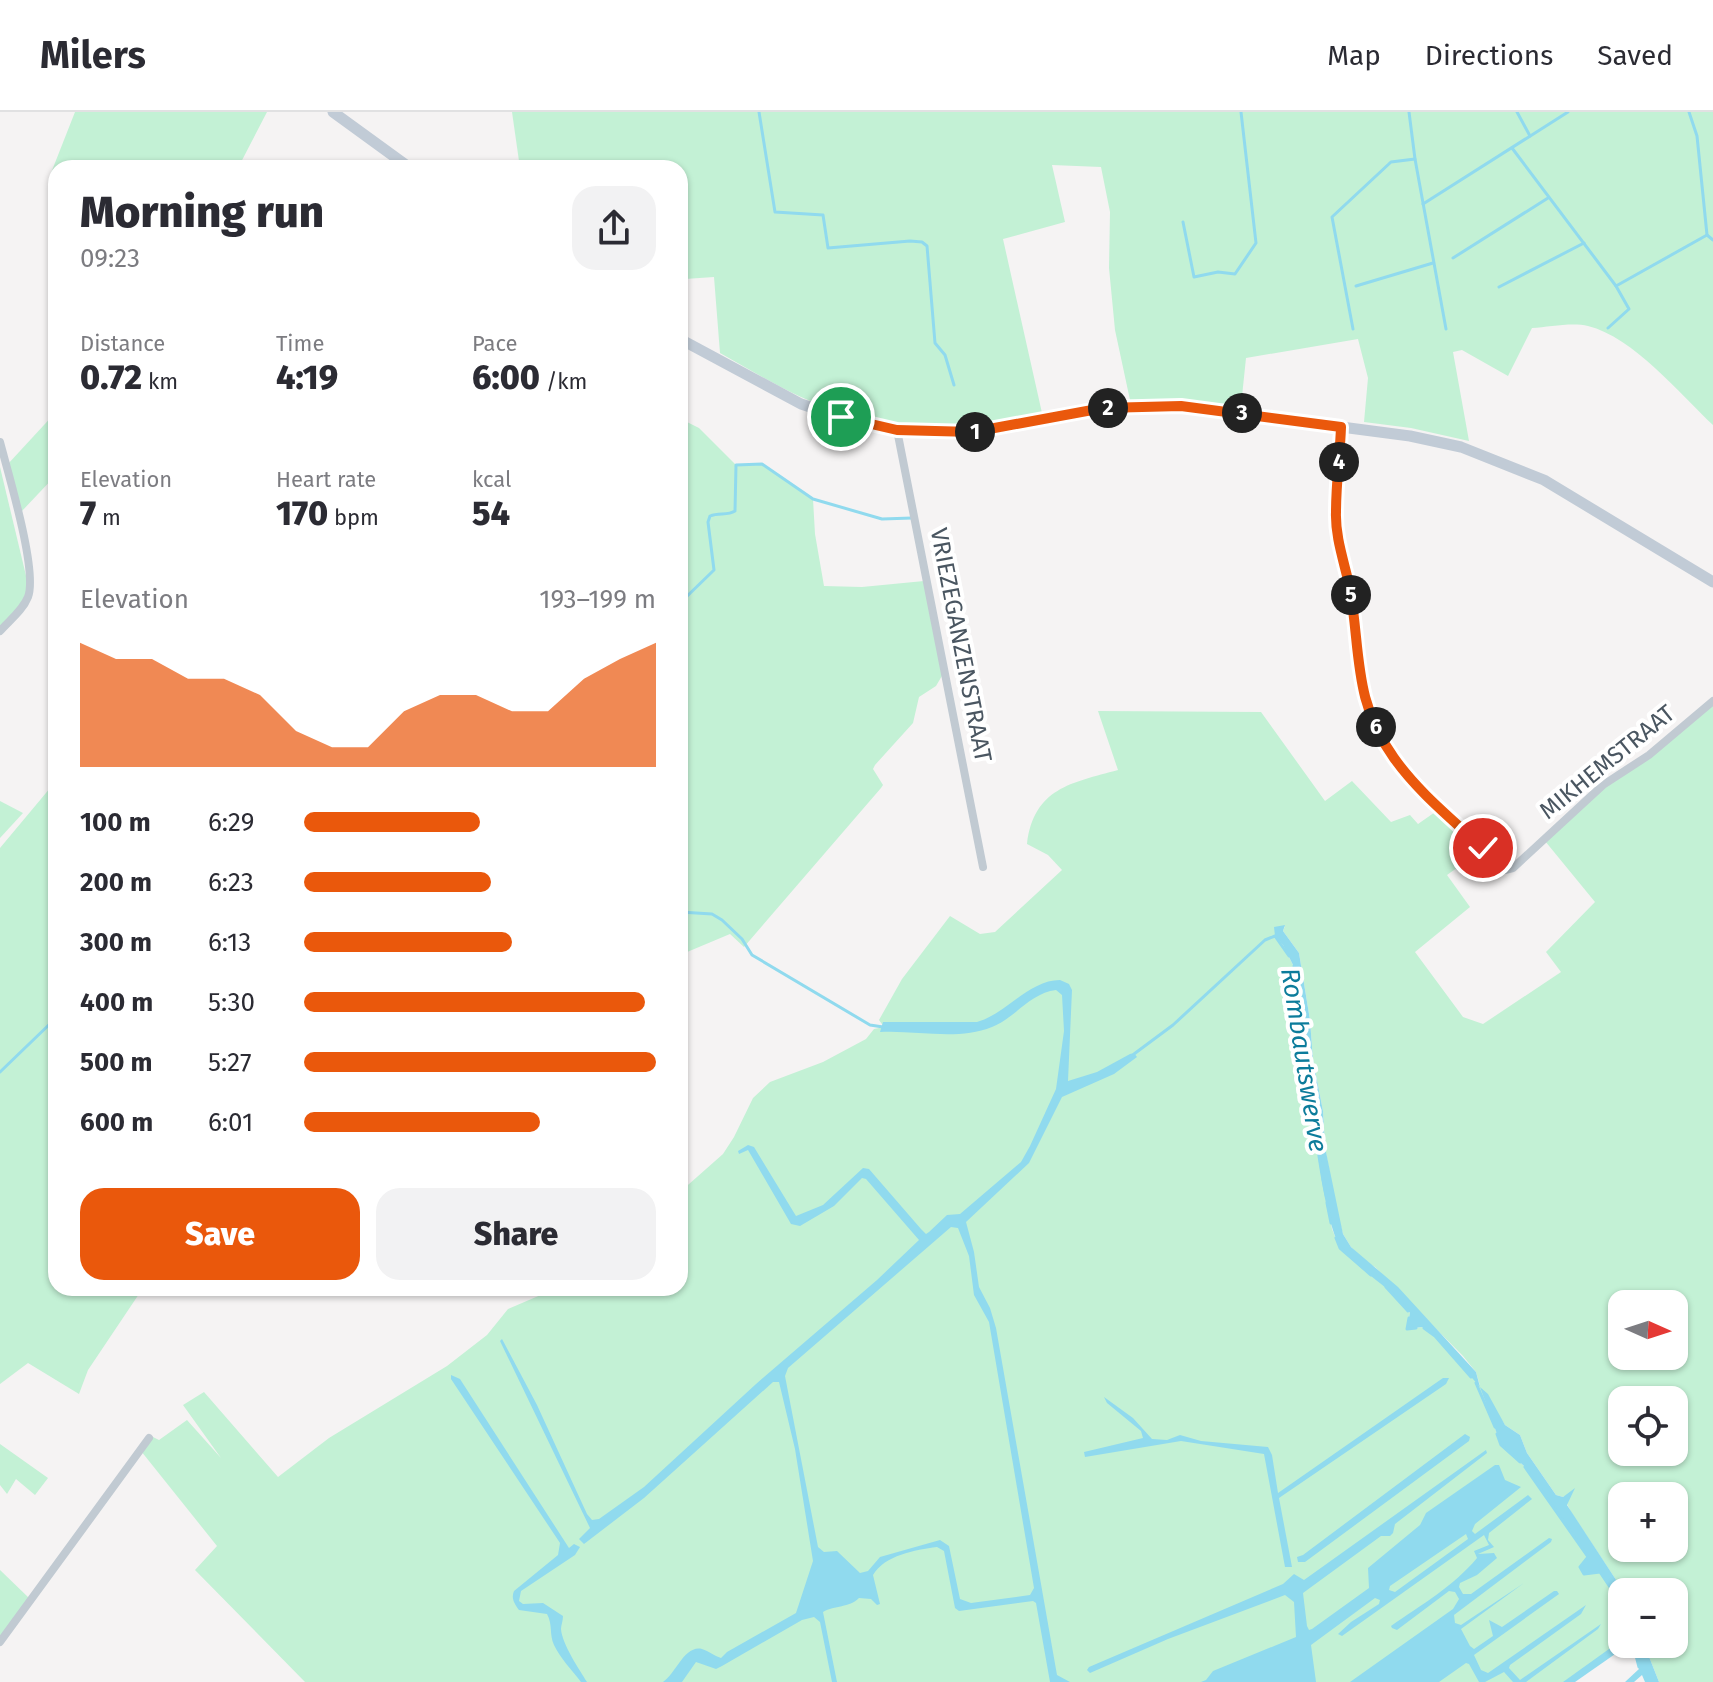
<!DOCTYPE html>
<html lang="en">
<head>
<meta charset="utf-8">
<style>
	body { margin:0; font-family:"Fira Sans",sans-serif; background:#f2f2f3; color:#2b2b33; height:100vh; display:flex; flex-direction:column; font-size:30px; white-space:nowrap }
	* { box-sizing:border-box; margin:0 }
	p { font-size:26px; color:#7c7c81 }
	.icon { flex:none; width:44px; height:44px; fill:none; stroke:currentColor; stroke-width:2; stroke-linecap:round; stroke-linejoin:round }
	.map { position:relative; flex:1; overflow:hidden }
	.details { position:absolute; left:48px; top:48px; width:640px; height:1136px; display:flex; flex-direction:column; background:#fff; border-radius:24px; box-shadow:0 2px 6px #0004 }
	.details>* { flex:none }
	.needle { width:52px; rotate:93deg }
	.buttons { position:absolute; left:1608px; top:1178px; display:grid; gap:16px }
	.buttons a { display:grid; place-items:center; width:80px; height:80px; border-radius:16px; background:#fff; box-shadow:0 2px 6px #0004; font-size:40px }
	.pin { position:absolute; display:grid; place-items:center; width:68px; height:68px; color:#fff; margin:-34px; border:4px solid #fff; border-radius:50%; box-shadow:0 2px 8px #0007 }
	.km { position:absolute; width:40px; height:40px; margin:-20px; border-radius:50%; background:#222; color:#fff; font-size:22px; line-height:40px; text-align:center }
	.round { display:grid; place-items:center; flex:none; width:84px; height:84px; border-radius:24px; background:#f2f2f3 }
	.head { display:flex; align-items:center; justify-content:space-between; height:136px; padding:0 32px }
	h1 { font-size:44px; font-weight:800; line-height:60px }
	.metrics { display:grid; grid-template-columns:repeat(3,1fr); gap:12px; height:136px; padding:8px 32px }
	.metrics div { display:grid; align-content:center }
	.metrics b { font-size:34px; font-weight:800 }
	.metrics small { font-size:22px; font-weight:400 }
	.metrics p { font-size:22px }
	.chart { height:224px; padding:16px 32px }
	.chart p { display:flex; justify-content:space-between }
	.chart svg { width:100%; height:144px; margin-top:8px; fill:#ea580c; opacity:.7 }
	.button { display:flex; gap:16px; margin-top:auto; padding:16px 32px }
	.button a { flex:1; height:92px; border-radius:24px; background:#ea580c; color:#fff; font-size:32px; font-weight:800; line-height:92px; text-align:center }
	.button a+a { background:#f2f2f3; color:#2b2b33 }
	ul { padding:0 32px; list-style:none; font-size:26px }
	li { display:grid; grid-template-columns:128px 96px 1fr; align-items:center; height:60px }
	li i { height:20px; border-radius:10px; background:#ea580c }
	header { display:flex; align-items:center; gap:48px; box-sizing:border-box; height:112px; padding:0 40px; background:#fff; border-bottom:2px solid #e1e1e2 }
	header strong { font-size:38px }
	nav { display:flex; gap:44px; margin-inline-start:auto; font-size:28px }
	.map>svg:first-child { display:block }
	.green { fill:#c3f1d5; fill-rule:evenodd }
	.water { fill:#90daee; fill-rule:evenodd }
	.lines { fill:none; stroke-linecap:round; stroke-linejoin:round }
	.stream { stroke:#90daee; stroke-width:3 }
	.street { stroke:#c1cad2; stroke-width:8 }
	.secondary { stroke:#c1cbd6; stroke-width:11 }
	.route-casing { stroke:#fff; stroke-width:16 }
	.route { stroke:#ea580c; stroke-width:10 }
	.labels { text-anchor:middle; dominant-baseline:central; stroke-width:8; stroke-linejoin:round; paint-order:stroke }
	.street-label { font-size:24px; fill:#4a5661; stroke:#fff }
	.water-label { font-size:26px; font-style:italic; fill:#0c7c9b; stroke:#fff }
</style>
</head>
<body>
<header>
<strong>Milers</strong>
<nav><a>Map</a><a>Directions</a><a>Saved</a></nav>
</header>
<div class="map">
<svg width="1713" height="1570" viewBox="0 0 1713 1570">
	<rect width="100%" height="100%" fill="#f5f3f3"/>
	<g class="green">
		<path d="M75 0H267L238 56H56V64L51 61Z"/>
		<path d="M512 0H1713V313C1680 282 1633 225 1588 214 1572 210 1549 215 1532 216L1508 264 1462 238 1453 240 1469 329 1411 316 1364 310 1368 266 1358 227 1246 246 1241 294 1182 288H1130L1115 218 1109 156 1110 100 1101 55 1052 53 1065 110 1003 127 1042 301C961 317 878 320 801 285 773 272 747 256 720 241L714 165 685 167 688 224 680 219V56H520Z"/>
		<path d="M56 300V363L21 400 8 352Z"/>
		<path d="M681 307 699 316 736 353 762 352 813 387 815 422 824 474 862 475 924 469 943 562 936 574 919 585 913 611 875 653 873 657 883 673 881 676 744 835 730 822 680 843Z"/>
		<path d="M0 355 28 472 23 492 0 516Z"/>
		<path d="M1713 592V1570H1659L1644 1532H1674V1480H1624L1571 1400 1567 1392 1571 1381 1563 1385 1556 1383 1527 1341 1520 1323 1505 1313 1481 1276 1501 1333 1524 1354 1617 1484 1622 1493V1531L1569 1570H305L195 1458 217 1434 141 1339 153 1325 159 1328 187 1308 221 1346 183 1293 204 1280 278 1365 329 1326 447 1254 487 1223 508 1197 557 1176H680V1080L723 1042 734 1025 753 986 770 970 823 950 866 927 874 917 884 915 879 908 902 867 950 804 980 822 995 820 1062 758 1048 743 1027 732C1034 676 1071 671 1118 658L1098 599 1261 600 1325 689 1352 669 1391 710 1410 703 1418 712 1438 698 1482 738 1447 763 1470 795 1415 840 1463 905 1483 912 1561 860 1546 840 1595 790 1545 729 1595 683ZM1285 814 1283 819 1299 841 1310 908 1313 948 1323 999 1325 1035 1337 1101 1343 1122 1351 1135 1366 1150 1375 1155 1463 1244 1476 1260 1480 1274 1435 1224 1422 1215 1408 1217 1410 1201 1397 1184 1340 1136 1332 1117 1302 924 1296 905 1297 886 1293 853 1283 833 1275 824ZM1622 1192H1674V1244H1622ZM1622 1288H1674V1340H1622ZM1622 1384H1674V1436H1622Z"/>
		<path d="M56 669V1176H143L88 1258 79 1282 28 1251 0 1272V736Z"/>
		<path d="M0 689 23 701 0 726Z"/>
		<path d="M0 1332 48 1366 35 1383 16 1367 7 1382 0 1373Z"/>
		<path d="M0 1458 29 1486 0 1525Z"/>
	</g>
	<g class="water">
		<path d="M1285 813 1283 819 1299 841 1310 908 1313 948 1323 999 1325 1035 1343 1122 1351 1135 1398 1175 1476 1260 1480 1275 1488 1282 1505 1313 1520 1323 1527 1341 1556 1383 1563 1385 1575 1376 1567 1393 1624 1480H1622V1493L1600 1460 1584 1462 1580 1455 1588 1445 1524 1354 1501 1333 1480 1275 1435 1224 1422 1215 1407 1217 1410 1201C1391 1175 1362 1161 1342 1137 1322 1114 1307 962 1302 924L1296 905 1297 886 1293 853 1283 833 1275 824 1274 815Z"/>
		<path d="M1060 868 1069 872 1072 878 1068 969 1097 960 1130 942 1134 941 1137 945 1114 962 1062 985 1029 1051 966 1110 974 1140 979 1175 990 1196 996 1216 1057 1563 1070 1570H1050L1036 1491 1033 1489 959 1499 955 1496 944 1439 937 1435C915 1438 885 1443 873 1463L880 1492 877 1493 871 1487 859 1486C849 1496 835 1493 823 1500L837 1570H832L820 1510 814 1505 802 1508 722 1554 716 1557 696 1550 682 1570H663C676 1562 684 1533 702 1537 709 1539 714 1544 721 1546L727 1540 796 1501 813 1449 795 1337 779 1270H773L644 1386 584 1432 579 1427 590 1416 500 1229 502 1227 537 1293 587 1402 592 1408 599 1407 644 1375 756 1272 877 1168 919 1128 866 1067 862 1066 834 1094 800 1114 791 1112 748 1038 739 1042 738 1039 748 1033 754 1035 796 1104 823 1093 863 1056 869 1057 921 1117 926 1122 929 1120 947 1103 960 1102 1021 1050 1030 1034 1056 977 1064 919 1062 883 1056 878C1030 881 1015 906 992 915 957 929 917 918 880 920L883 910H977C1006 902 1029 868 1060 868ZM951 1115 958 1116 969 1144 974 1183 989 1210 1034 1476 1030 1483 971 1491 960 1487 949 1434 940 1428 880 1445 868 1459 860 1461 837 1439 824 1440 818 1435 785 1264 788 1256Z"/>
		<path d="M451 1263 460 1267 569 1436 574 1432 580 1435 575 1443 521 1479 519 1489 523 1492 543 1491 563 1504C563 1509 561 1513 561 1517 562 1532 579 1557 587 1570H581C572 1558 560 1546 554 1533 549 1522 553 1513 547 1502L519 1498C514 1491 511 1486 514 1479L558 1443 560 1431 451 1267Z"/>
		<path d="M1443 1266H1449L1446 1272 1279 1386 1292 1455H1285L1264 1342 1181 1329 1085 1345 1084 1340 1143 1326 1141 1319 1107 1291 1104 1285 1133 1306 1152 1327 1167 1328 1180 1323 1201 1329 1268 1335 1272 1343 1278 1381Z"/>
		<path d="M1465 1322 1470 1325 1469 1329 1305 1450H1298L1297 1445 1303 1443Z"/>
		<path d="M1486 1338 1487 1341 1395 1412 1393 1421 1390 1424H1381L1303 1481 1307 1514 1309 1518 1312 1517 1369 1476 1368 1456 1420 1413 1426 1401 1495 1353H1499L1505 1368 1521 1375 1475 1412 1472 1419 1475 1422 1528 1383 1532 1387 1489 1421 1488 1428 1494 1435 1478 1442 1494 1441 1497 1446 1477 1463 1460 1471 1459 1475 1463 1482H1471L1549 1426 1552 1427 1551 1430 1454 1503 1455 1511 1461 1513 1524 1471 1461 1517 1470 1534 1474 1537 1493 1524 1489 1508 1502 1515 1554 1479H1557L1559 1482 1474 1543 1481 1558 1488 1561 1586 1493 1581 1502 1510 1553 1509 1556 1520 1568 1601 1512 1598 1517 1526 1570H1513L1504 1560 1485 1570H1479L1469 1552 1466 1551 1439 1570H1350L1453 1497 1459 1487 1455 1480 1449 1479 1397 1518 1392 1516 1391 1514C1421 1493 1454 1474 1477 1446L1474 1439 1489 1433 1484 1423 1342 1524 1338 1522 1351 1510 1379 1492 1380 1488 1375 1486 1311 1533 1316 1570H1201L1206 1568 1213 1559 1296 1525 1294 1490 1285 1483 1168 1527 1090 1561 1087 1558 1089 1555 1283 1472 1294 1462 1304 1468ZM1466 1422 1468 1427 1395 1480 1389 1478 1390 1474Z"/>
		<path d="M1616 1532 1619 1533 1618 1540 1575 1570H1563Z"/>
		<path d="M1633 1532H1644L1659 1570H1645L1642 1563 1634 1570H1625L1639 1557Z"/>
	</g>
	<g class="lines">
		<g class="stream">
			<path d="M759 0 775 100 823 103 828 136 910 129 922 130 927 134 935 231 945 243 954 273"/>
			<path d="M1409 0 1415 47 1446 217"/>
			<path d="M1517 0 1530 24"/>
			<path d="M1689 0 1697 24 1707 123 1713 128"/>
			<path d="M1512 36 1616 174"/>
			<path d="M1423 92 1568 0"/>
			<path d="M1183 110 1194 165 1218 160 1235 162 1256 131 1241 0"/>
			<path d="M1453 146 1548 86"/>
			<path d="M1356 174 1433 151"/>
			<path d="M1499 175 1584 131"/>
			<path d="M1608 216 1629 197 1616 174 1707 123"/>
			<path d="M1353 217 1332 105 1391 50 1415 47"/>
			<path d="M680 491 714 458 708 410 710 404C719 400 727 404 735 399L736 353 762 352 813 387 882 407 912 406"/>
			<path d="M680 800 712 802 722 808 742 827 752 843 870 913 883 915"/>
			<path d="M1294 854 1297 886 1296 905 1302 925"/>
			<path d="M1134 942 1173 913 1265 828 1275 824 1289 844"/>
			<path d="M1306 952 1317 1032"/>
			<path d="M0 960 56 906"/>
			<path d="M1319 1040 1322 1060"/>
			<path d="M1323 1067 1326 1083"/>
			<path d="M1327 1091 1331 1111"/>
			<path d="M1336 1126 1340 1136 1371 1163"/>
			<path d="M1386 1175 1408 1199"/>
			<path d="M1409 1206 1407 1217 1416 1216"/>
			<path d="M1424 1216 1435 1224 1471 1265"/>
			<path d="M1476 1271 1495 1315"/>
			<path d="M1497 1322 1501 1333 1520 1350"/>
			<path d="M1525 1355 1588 1445 1580 1455 1584 1462 1600 1460 1622 1493"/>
			<path d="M1633 1532 1639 1555"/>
		</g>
		<g class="street">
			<path d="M1341 315C1340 343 1336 372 1336 400 1335 426 1346 452 1350 478 1360 541 1354 591 1394 647 1425 688 1467 717 1500 756L1505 758 1513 756 1603 673 1649 643 1713 589"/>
			<path d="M897 318 983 755"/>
			<path d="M0 330C8 361 38 459 28 485 23 498 10 508 0 519"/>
			<path d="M0 1530 149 1326"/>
		</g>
		<g class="secondary">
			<path d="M333 0 410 56"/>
			<path d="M680 227 801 292 841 305 897 318 973 320 1103 296 1181 294 1410 324 1461 335 1544 368 1713 470"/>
		</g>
	</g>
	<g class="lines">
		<g class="route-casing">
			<path id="route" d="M841 305 897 318 973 320 1103 296 1181 294 1341 315C1340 343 1336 371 1336 400 1335 426 1345 452 1350 477 1361 541 1353 589 1394 646 1419 681 1452 707 1483 736"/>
		</g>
		<use href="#route" class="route"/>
	</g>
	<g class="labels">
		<g class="street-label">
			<text transform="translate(961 533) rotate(79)">VRIEZEGANZENSTRAAT</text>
			<text transform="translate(1607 650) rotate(-39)">MIKHEMSTRAAT</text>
		</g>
		<g class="water-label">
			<text transform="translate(1304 948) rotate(81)">Rombautswerve</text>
		</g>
	</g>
</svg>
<div class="buttons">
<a><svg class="needle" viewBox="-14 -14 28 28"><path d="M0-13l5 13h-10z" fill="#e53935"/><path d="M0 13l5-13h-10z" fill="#7c7c81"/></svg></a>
<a><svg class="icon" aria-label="locate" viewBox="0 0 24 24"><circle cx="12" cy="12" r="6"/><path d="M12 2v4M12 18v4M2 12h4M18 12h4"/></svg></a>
<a>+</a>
<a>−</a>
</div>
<div class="pin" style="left:841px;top:305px;background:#1e9e55"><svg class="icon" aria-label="arrive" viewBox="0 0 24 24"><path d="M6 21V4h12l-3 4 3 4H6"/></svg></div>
<div class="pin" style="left:1483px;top:736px;background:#d93025"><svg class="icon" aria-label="check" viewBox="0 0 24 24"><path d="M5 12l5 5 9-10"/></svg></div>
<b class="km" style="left:975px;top:320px">1</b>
<b class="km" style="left:1108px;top:296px">2</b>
<b class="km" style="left:1242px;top:301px">3</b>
<b class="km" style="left:1339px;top:350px">4</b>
<b class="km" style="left:1351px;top:483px">5</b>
<b class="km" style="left:1376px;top:615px">6</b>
<section class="details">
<div class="head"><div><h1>Morning run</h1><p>09:23</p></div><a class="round"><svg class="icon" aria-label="share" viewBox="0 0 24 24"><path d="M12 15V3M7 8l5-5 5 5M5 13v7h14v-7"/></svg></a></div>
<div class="metrics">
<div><p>Distance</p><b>0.72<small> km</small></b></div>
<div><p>Time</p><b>4:19</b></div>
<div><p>Pace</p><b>6:00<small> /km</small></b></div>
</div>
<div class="metrics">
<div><p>Elevation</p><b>7<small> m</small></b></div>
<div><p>Heart rate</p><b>170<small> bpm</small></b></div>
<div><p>kcal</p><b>54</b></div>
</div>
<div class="chart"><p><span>Elevation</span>193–199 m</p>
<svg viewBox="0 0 160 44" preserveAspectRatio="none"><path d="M0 44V6L10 11L20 11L30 17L40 17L50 22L60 33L70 38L80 38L90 27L100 22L110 22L120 27L130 27L140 17L150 11L160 6V44z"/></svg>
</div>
<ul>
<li><b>100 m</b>6:29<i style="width:50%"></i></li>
<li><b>200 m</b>6:23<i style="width:53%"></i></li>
<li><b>300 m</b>6:13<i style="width:59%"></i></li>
<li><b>400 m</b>5:30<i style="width:97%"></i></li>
<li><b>500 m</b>5:27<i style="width:100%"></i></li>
<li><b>600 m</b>6:01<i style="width:67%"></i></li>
</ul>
<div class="button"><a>Save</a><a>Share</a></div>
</section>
</div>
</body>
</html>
